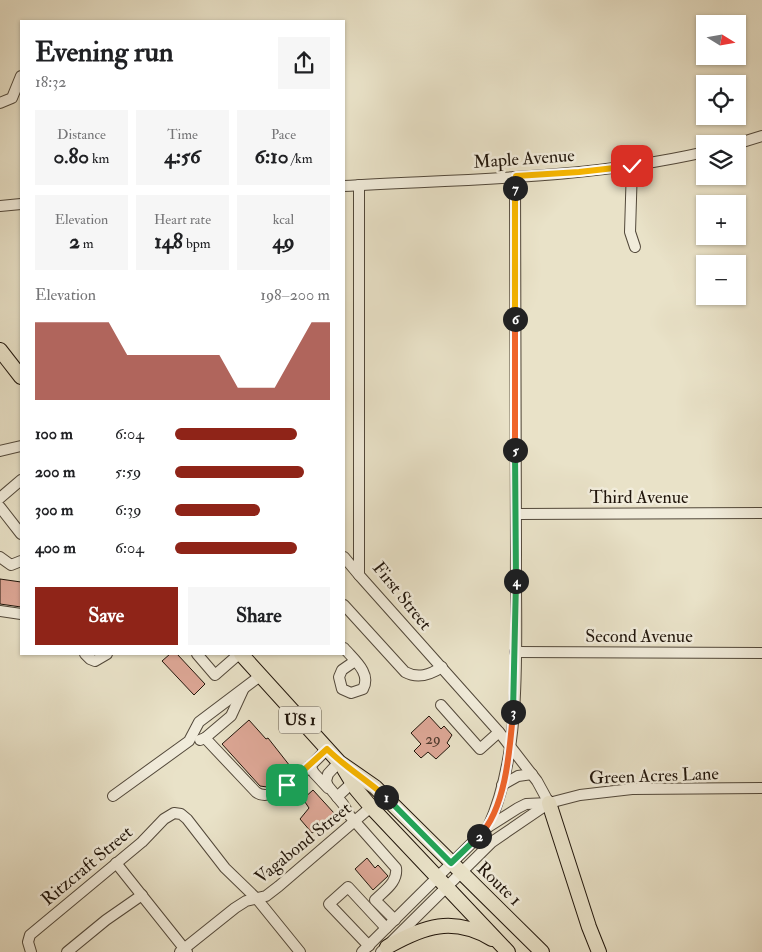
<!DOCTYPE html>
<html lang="en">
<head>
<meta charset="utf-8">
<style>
	body { margin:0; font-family:"IM FELL Double Pica",serif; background:#f6f6f6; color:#202124; height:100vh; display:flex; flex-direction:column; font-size:19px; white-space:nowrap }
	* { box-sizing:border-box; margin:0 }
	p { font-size:16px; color:#757577 }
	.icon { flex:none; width:28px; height:28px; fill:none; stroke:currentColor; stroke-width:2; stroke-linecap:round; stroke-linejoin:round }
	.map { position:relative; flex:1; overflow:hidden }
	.details { position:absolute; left:20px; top:20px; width:325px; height:635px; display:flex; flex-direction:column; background:#fff; border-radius:0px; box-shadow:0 1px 4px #0004 }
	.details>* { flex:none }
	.needle { width:32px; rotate:101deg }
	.buttons { position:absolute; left:696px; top:15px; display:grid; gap:10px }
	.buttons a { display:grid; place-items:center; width:50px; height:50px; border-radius:0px; background:#fff; box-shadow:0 1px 4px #0004; font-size:25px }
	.pin { position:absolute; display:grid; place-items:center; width:42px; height:42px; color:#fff; margin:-21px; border-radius:10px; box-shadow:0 2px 8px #0006 }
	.km { position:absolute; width:25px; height:25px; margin:-12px; border-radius:50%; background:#222; color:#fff; font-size:14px; line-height:25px; text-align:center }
	.round { display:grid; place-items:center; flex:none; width:52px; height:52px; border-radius:0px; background:#f6f6f6 }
	.head { display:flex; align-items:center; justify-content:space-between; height:85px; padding:0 15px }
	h1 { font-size:28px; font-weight:700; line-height:38px }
	.figures { display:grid; grid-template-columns:repeat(3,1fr); gap:8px; height:85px; padding:5px 15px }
	.figures div { display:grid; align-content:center; border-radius:0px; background:#f6f6f6; text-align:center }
	.figures b { font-size:21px; font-weight:700 }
	.figures small { font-size:14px; font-weight:400 }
	.figures p { font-size:14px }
	.chart { height:140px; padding:10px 15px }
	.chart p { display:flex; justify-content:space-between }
	.chart svg { width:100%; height:90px; margin-top:5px; fill:#8f2418; opacity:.7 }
	.action { display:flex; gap:10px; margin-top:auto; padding:10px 15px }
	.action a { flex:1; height:58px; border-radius:0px; background:#8f2418; color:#fff; font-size:20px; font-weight:700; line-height:58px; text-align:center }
	.action a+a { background:#f6f6f6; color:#202124 }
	ul { padding:0 15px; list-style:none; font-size:16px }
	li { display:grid; grid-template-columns:80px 60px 1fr; align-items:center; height:38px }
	li i { height:12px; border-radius:6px; background:#8f2418 }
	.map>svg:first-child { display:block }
	.building { fill:#dda796; stroke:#20150b }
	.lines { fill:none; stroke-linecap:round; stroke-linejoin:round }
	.minor-casing { stroke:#52483a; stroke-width:12 }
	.major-casing { stroke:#20150b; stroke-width:16 }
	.minor { stroke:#f1ecdb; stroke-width:10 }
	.major { stroke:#e9e2c8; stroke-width:14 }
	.split-1-casing { stroke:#fff; stroke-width:10 }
	.split-2-casing { stroke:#fff; stroke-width:10 }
	.split-3-casing { stroke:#fff; stroke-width:10 }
	.split-4-casing { stroke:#fff; stroke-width:10 }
	.split-5-casing { stroke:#fff; stroke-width:10 }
	.split-6-casing { stroke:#fff; stroke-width:10 }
	.split-7-casing { stroke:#fff; stroke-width:10 }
	.split-8-casing { stroke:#fff; stroke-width:10 }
	.split-1 { stroke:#f5b400; stroke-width:6 }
	.split-2 { stroke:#22a559; stroke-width:6 }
	.split-3 { stroke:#f0652b; stroke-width:6 }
	.split-4 { stroke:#22a559; stroke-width:6 }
	.split-5 { stroke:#22a559; stroke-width:6 }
	.split-6 { stroke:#f0652b; stroke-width:6 }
	.split-7 { stroke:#f5b400; stroke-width:6 }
	.split-8 { stroke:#f5b400; stroke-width:6 }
	.labels { text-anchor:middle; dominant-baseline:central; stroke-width:5; stroke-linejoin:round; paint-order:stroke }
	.number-label { font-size:15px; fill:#4f3a2e }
	.shield { fill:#f1ecdb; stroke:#5f5649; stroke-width:1 }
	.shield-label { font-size:16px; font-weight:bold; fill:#20150b }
	.street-label { font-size:18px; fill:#20150b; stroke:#f1ecdb }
</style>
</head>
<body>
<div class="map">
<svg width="762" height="952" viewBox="0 0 762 952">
	<rect width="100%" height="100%" fill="#e9e2c8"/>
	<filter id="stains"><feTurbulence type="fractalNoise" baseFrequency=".004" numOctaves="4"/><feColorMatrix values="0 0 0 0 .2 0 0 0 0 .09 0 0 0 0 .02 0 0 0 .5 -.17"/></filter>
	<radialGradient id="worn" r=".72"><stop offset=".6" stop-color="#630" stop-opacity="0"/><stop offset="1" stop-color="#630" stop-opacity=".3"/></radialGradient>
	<g class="building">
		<path d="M0 579 21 582V607L0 604Z"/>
		<path d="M170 654H177L205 684 194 695 162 661Z"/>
		<path d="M429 716 441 729 444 726 452 735 447 743 450 746 436 759 428 752 421 758 414 751 421 744 411 733Z"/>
		<path d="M249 720 266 739 268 738 290 766 267 787 260 786 222 744Z"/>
		<path d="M313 790 334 813 321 828 312 833 300 819 309 808 303 799Z"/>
		<path d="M367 858 375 868 378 865 388 876 373 890 355 869Z"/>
	</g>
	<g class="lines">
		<g class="minor-casing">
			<g id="minor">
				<path d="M0 103 12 98 21 76"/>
				<path d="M736 144 762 136"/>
				<path d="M632 166 630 232 635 247"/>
				<path d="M359 185V575L499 732 537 781 549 803"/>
				<path d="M344 186C464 179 587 179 705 152"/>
				<path d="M0 206 21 204"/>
				<path d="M0 451 21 446"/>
				<path d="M0 498 21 480"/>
				<path d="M0 507 21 534"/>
				<path d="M516 514 762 513"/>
				<path d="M0 557 11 565 21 561"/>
				<path d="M344 557 359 575"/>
				<path d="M344 605 405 672C418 679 430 675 442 667"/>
				<path d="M0 611 21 614"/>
				<path d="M344 648C353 659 372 673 363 689L351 693 342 689 339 677 342 670 355 661"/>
				<path d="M515 652 762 653"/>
				<path d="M85 654 90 659 95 661 107 654"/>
				<path d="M197 654 215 675 239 654"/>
				<path d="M441 705 480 749 499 732"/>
				<path d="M205 738 256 792C275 807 315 761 327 749"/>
				<path d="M200 740 205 738 231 716 243 690"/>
				<path d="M339 762 328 774 326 781 328 786 343 804 350 816 396 868C398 882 385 890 375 900L395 920"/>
				<path d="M310 766 314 773 328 788"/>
				<path d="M502 785 518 776 532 774"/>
				<path d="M113 796 189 741 199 722 260 676"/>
				<path d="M337 797 352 783"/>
				<path d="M488 827C524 749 515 639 516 554 516 428 515 302 515 177"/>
				<path d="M116 863 187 952"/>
				<path d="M369 946 329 904 348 887 386 928"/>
				<path d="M31 952 28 942 30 935 142 842 164 819 174 813 181 814 187 819 225 868 257 899 300 952"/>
				<path d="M67 952 106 920 142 895"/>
				<path d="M180 952 235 908 246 901 266 896 279 886 371 807"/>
				<path d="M362 952 488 827 518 808 526 804 549 803 580 795 632 789 762 788"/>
				<path d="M381 952 492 842 549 803"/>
			</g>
		</g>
		<g class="major-casing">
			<g id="major">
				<path d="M0 350 21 377"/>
				<path d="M241 654 339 762 375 787 542 952"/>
				<path d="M341 764 356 789 371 807 508 952"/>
				<path d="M549 803 589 927 599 952"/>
				<path d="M387 947C424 926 453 916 492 939"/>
			</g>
		</g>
		<use href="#minor" class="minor"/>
		<use href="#major" class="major"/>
	</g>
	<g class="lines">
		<g class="split-1-casing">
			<path id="split-1" d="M287 785 327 749C345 767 367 780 386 797"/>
		</g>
		<g class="split-2-casing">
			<path id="split-2" d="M386 797 451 863 479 836"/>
		</g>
		<g class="split-3-casing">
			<path id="split-3" d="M479 836C506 809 510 748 513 712"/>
		</g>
		<g class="split-4-casing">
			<path id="split-4" d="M513 712 516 581"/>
		</g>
		<g class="split-5-casing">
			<path id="split-5" d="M515 450 516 581"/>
		</g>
		<g class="split-6-casing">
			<path id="split-6" d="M515 319V450"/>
		</g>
		<g class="split-7-casing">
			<path id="split-7" d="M515 319V188"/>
		</g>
		<g class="split-8-casing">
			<path id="split-8" d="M515 188 516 176 579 172 632 166"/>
		</g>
		<use href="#split-1" class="split-1"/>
		<use href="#split-2" class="split-2"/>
		<use href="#split-3" class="split-3"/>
		<use href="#split-4" class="split-4"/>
		<use href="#split-5" class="split-5"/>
		<use href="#split-6" class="split-6"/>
		<use href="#split-7" class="split-7"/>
		<use href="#split-8" class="split-8"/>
	</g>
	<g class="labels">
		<g class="number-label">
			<text x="433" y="739">29</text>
		</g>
		<rect class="shield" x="279" y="706.5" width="42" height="27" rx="4"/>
		<g class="shield-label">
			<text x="300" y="720">US 1</text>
		</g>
		<g class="street-label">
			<text transform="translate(524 159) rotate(-4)">Maple Avenue</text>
			<text x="639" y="497">Third Avenue</text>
			<text transform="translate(402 596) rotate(51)">First Street</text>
			<text x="639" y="636">Second Avenue</text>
			<text transform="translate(654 776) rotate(-2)">Green Acres Lane</text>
			<text transform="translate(303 843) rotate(-39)">Vagabond Street</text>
			<text transform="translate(87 866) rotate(-40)">Ritzcraft Street</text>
			<text transform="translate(499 884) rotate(44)">Route 1</text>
		</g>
	</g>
	<rect width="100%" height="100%" filter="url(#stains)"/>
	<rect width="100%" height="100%" fill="url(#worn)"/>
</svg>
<div class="buttons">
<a><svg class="needle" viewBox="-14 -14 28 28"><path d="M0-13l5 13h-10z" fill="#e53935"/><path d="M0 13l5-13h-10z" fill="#757577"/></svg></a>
<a><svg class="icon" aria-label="locate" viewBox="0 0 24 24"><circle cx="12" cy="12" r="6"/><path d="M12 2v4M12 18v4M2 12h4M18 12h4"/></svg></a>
<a><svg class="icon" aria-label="layers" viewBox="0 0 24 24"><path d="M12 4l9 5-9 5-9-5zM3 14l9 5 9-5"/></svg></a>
<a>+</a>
<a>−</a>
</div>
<div class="pin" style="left:287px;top:785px;background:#1e9e55"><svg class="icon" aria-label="arrive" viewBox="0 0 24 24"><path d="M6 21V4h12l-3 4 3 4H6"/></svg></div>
<div class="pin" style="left:632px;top:166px;background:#d93025"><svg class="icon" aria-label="check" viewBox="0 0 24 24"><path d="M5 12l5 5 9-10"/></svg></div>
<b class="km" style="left:386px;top:797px">1</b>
<b class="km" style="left:479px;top:836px">2</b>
<b class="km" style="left:513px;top:712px">3</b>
<b class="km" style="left:516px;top:581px">4</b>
<b class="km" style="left:515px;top:450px">5</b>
<b class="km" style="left:515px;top:319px">6</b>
<b class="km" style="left:515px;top:188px">7</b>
<section class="details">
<div class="head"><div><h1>Evening run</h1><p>18:32</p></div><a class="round"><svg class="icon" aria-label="share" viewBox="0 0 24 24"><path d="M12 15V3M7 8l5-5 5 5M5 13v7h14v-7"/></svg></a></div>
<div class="figures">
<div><p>Distance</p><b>0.80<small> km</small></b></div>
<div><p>Time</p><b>4:56</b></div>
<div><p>Pace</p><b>6:10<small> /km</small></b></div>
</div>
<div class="figures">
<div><p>Elevation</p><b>2<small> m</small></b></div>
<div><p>Heart rate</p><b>148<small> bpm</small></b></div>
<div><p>kcal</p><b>49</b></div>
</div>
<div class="chart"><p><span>Elevation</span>198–200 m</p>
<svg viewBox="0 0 160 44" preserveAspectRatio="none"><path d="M0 44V6L10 6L20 6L30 6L40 6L50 22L60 22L70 22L80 22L90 22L100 22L110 38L120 38L130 38L140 22L150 6L160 6V44z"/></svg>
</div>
<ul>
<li><b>100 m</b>6:04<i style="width:79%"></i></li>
<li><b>200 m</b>5:59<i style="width:83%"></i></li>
<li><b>300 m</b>6:39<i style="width:55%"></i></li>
<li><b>400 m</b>6:04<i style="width:79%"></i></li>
</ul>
<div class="action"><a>Save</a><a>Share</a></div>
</section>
</div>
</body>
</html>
